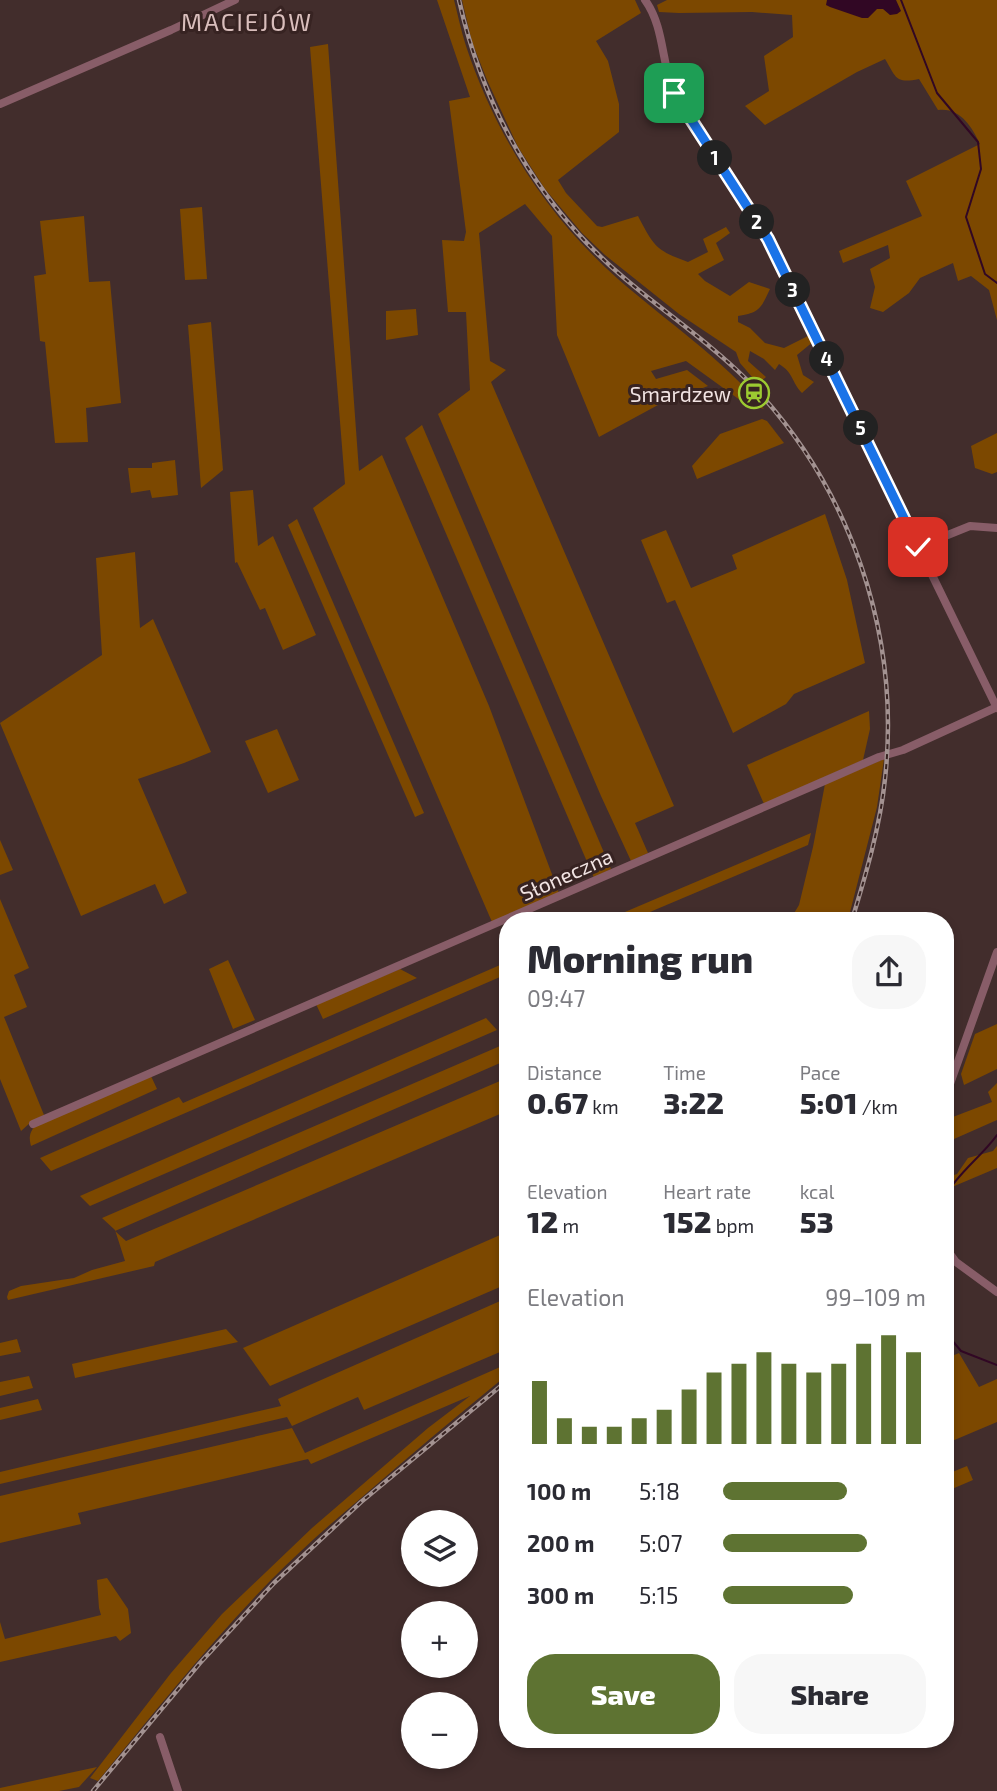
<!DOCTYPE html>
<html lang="en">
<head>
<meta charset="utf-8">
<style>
	body { margin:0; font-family:"Exo 2",sans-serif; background:#f7f7f7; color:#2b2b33; height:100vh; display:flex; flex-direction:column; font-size:26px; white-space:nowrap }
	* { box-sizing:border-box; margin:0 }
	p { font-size:23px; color:#7c7c81 }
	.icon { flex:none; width:38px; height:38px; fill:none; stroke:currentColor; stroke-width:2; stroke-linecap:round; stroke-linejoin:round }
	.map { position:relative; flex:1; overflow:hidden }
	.sheet { position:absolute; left:499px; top:912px; width:455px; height:836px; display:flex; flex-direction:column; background:#fff; border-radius:28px; box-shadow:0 4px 10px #0003 }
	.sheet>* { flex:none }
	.tools { position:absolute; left:401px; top:1510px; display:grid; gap:14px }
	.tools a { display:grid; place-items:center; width:77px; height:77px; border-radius:50%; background:#fff; box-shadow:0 4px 10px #0003; font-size:35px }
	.pin { position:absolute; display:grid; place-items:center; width:60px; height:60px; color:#fff; margin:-30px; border-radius:14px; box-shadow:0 4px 10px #0006 }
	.km { position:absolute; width:35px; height:35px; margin:-18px; border-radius:50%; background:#222; color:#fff; font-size:19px; line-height:35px; text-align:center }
	.round { display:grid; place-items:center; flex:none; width:74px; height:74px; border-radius:28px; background:#f7f7f7 }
	.headline { display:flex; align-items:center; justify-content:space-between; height:119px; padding:0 28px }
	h1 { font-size:38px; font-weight:800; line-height:52px }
	.figures { display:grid; grid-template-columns:repeat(3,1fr); gap:10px; height:119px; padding:7px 28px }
	.figures div { display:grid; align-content:center }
	.figures b { font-size:30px; font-weight:800 }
	.figures small { font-size:19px; font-weight:400 }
	.figures p { font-size:19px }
	.chart { height:196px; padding:14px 28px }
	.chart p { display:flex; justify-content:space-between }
	.chart svg { width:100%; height:126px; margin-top:7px; stroke:#5e7332; stroke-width:6 }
	.button { display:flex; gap:14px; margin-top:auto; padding:14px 28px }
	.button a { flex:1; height:80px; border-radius:28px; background:#5e7332; color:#fff; font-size:28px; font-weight:800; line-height:80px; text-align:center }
	.button a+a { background:#f7f7f7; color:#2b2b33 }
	ul { padding:0 28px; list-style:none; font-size:23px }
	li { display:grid; grid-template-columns:112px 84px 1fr; align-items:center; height:52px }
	li i { height:18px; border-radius:9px; background:#5e7332 }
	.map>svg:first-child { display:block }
	.green { fill:#7c4800 }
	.water { fill:#310724 }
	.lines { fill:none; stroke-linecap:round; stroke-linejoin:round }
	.stream { stroke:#310724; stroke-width:2 }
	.minor { stroke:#885d68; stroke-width:8 }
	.rail-casing { stroke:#a39291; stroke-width:4.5 }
	.rail { stroke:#372322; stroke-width:2; stroke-dasharray:5; stroke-linecap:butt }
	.route-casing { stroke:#fff; stroke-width:14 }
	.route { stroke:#1a73e8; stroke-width:9 }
	.labels { text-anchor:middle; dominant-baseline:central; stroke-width:6; stroke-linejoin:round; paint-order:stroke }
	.poi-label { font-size:21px; fill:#f1e3e2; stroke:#372322; text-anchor:end }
	.street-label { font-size:21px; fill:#f1e3e2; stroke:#372322 }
	.quarter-label { font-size:24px; letter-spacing:2px; fill:#d9bebc; stroke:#372322 }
</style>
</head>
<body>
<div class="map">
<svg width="997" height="1791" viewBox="0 0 997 1791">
	<rect width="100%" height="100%" fill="#422d2c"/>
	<g class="green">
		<path d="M437 0H454C458 15 461 31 466 46 496 136 547 216 618 279 667 322 722 358 764 409L744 403 686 361 651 371 656 379 687 370 708 386 658 405 599 437 557 335 552 236 525 204 479 233 490 361 506 370 491 382 674 806 635 823 648 853 631 861 601 796 438 414 470 390 466 312H448L442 240 464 241 466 232 449 101 470 97Z"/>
		<path d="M462 0H635L641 13 596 41 608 61 619 104V132L558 180 566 193 597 226 602 227 638 216C654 246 655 250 688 262L708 252 703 239 726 227 730 233 716 243 724 260 698 274 705 281 730 296 749 282 770 289C761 308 760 313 738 316V322L750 328 765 343 784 348 808 336 814 341 797 355 803 375 814 382 802 393C791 382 794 373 779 364L775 370 764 359 750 351 748 361 766 377 758 384 740 363 736 352 679 314 605 255 582 233 545 189 518 147 487 80 472 42Z"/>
		<path d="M667 0H997V320L989 290 971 276 958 281 953 263 920 278 909 293 883 312 870 308 875 287 870 269 890 258 888 245 843 263 839 251 922 216 906 181 980 144C972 127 960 107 938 110L919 79C895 84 896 77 885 59L857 72 765 125 745 106 769 91 764 56 793 37 792 15 752 12 679 13 659 12 657 5Z"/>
		<path d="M328 44 359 471 382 455 489 706 559 893 492 922 313 508 345 484 310 47Z"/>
		<path d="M202 207 207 279 185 280 180 209Z"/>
		<path d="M84 216 89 282 110 281 121 403 86 408 88 442 55 443 45 342 40 341 34 276 46 274 40 221Z"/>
		<path d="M416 309 418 335 386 340V311Z"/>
		<path d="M211 322 223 470 201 488 188 325Z"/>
		<path d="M762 419 767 421 784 443 697 479 692 466 720 434Z"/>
		<path d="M422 425 611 869 594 878 405 438Z"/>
		<path d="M997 433V472L992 474 975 468 971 446Z"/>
		<path d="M175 460 178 495 152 498 150 490 131 493 128 468H152V463Z"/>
		<path d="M253 490 258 546 273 536 316 635 283 650 265 608 260 610 237 562 235 563 230 492Z"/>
		<path d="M825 514 847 580 865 663 794 694 786 704 733 733 675 600 667 603 641 540 666 530 691 588 737 569 732 555Z"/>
		<path d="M297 519 424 813 415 817 288 525Z"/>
		<path d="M135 552 140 628 153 619 211 752 184 763 138 779 187 893 164 904 155 884 81 916 0 723 102 655 96 558Z"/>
		<path d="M869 711 870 729 863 760 764 804 747 765Z"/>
		<path d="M277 729 299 780 268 793 245 741Z"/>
		<path d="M884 759 877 807 848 920H790L799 905 813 847 825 784Z"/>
		<path d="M811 833 808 845 631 920H606Z"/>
		<path d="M0 840 13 870 0 875Z"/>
		<path d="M0 899 29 968 14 975 27 1007 4 1017 44 1115 31 1122 21 1131 0 1079Z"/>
		<path d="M228 960 255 1020 233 1029 209 969Z"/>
		<path d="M507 962V974L51 1171 40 1158 179 1097 183 1103Z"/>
		<path d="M400 969 417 978 323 1019 316 1004Z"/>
		<path d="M486 1018 497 1030 90 1206 80 1196Z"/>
		<path d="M997 1024V1069L964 1085 961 1074 975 1034Z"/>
		<path d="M507 1043V1060L115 1231 126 1241 507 1078V1111L155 1262 154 1266 8 1300 7 1297 9 1291 21 1286 74 1278 92 1270 125 1261 115 1230 102 1218Z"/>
		<path d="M151 1076 157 1089 31 1146C29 1138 29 1134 34 1127Z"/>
		<path d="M997 1083V1120L945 1143V1120L992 1102 988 1092Z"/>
		<path d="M997 1146V1168L945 1190V1178L957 1174 968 1158 993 1151Z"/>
		<path d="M507 1232V1284L270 1386 243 1348Z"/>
		<path d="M507 1298V1349L364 1410 358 1397 292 1426 287 1417 0 1484V1472L281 1406 278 1399Z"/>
		<path d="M226 1329 238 1342 75 1378 72 1364Z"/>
		<path d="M17 1339 21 1352 0 1356V1343Z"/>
		<path d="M959 1353 979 1387 997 1379V1422L945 1444V1359Z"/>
		<path d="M507 1364V1375C458 1415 409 1456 361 1498 330 1524 300 1551 271 1580 210 1643 154 1712 98 1781L90 1778 171 1673 222 1614 312 1528 428 1428 470 1396 311 1464 308 1459 78 1513 81 1524 0 1543V1496L292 1428 305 1453Z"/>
		<path d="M29 1376 33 1388 0 1396V1382Z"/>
		<path d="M38 1399 42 1410 0 1420V1408Z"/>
		<path d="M967 1466 973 1480 945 1492V1475Z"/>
		<path d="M107 1578 128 1609 131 1633 120 1641 116 1636 0 1662V1622L5 1639 101 1615 99 1608 97 1580Z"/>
		<path d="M97 1767 79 1787 59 1791H0V1788Z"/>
	</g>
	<path class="water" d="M827 0H896L901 11 897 14 890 15 883 9H877L868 18H862L830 7 826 5Z"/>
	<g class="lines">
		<g class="stream">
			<path d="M901 0 937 93 978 142 981 169 966 217 985 274 997 283"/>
			<path d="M945 1196C958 1173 981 1157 997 1135"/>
			<path d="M945 1332 961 1351 997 1365"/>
		</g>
		<g class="minor">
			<path d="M645 0C665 28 661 63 674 93L768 239 997 708"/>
			<path d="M0 104 171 30 235 0"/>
			<path d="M918 547 970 526 997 528"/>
			<path d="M945 1098 997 952"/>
			<path d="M33 1124 822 782 879 757 903 750 997 707"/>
			<path d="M945 1247 956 1262 997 1292"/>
			<path d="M160 1737 178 1791"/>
		</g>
		<g class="rail-casing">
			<g id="rail">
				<path d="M459 0C483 108 538 205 623 277 664 312 709 342 747 380 850 485 901 634 885 779 880 827 866 874 852 920"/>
				<path d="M93 1791 200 1663 274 1583 361 1502 508 1380"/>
			</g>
		</g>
		<use href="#rail" class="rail"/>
	</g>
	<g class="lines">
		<g class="route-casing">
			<path id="route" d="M674 93 768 239 918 547"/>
		</g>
		<use href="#route" class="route"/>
	</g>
	<defs>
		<g id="station-ring" transform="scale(1.575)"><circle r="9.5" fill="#372322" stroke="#9cca31" stroke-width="1.5"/><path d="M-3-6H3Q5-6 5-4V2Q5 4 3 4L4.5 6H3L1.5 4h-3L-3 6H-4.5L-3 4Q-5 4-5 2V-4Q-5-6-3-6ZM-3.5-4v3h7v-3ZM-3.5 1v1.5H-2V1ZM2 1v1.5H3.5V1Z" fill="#9cca31"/></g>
	</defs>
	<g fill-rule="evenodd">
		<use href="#station-ring" x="754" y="393"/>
	</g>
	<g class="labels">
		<g class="poi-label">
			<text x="731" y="393">Smardzew</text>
		</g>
		<g class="street-label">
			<text transform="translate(566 874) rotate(-24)">Słoneczna</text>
		</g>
		<g class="quarter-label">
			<text x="247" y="21">MACIEJÓW</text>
		</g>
	</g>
</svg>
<div class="tools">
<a><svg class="icon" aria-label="layers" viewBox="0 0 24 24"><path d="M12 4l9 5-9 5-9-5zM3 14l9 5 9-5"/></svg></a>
<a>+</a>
<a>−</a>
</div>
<div class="pin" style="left:674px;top:93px;background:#1e9e55"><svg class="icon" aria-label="arrive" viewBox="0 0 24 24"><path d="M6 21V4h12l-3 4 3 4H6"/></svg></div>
<div class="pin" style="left:918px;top:547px;background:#d93025"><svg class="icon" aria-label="check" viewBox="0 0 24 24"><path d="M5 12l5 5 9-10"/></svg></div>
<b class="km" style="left:715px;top:158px">1</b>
<b class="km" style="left:757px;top:222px">2</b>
<b class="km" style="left:793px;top:290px">3</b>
<b class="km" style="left:827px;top:359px">4</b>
<b class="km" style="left:861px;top:428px">5</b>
<section class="sheet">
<div class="headline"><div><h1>Morning run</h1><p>09:47</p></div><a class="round"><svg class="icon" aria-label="share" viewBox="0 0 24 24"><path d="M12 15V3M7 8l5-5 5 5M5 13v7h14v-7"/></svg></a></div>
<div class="figures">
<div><p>Distance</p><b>0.67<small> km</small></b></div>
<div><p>Time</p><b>3:22</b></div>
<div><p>Pace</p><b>5:01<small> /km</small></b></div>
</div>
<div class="figures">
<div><p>Elevation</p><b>12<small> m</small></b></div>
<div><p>Heart rate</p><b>152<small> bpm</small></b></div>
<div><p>kcal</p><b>53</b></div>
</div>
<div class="chart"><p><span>Elevation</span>99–109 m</p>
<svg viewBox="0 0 160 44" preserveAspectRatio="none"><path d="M5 44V22M15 44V35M25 44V38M35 44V38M45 44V35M55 44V32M65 44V25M75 44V19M85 44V16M95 44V12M105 44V16M115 44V19M125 44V16M135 44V9M145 44V6M155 44V12"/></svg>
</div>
<ul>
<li><b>100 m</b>5:18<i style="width:61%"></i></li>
<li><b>200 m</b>5:07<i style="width:71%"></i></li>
<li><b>300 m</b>5:15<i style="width:64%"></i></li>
</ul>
<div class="button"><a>Save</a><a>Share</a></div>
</section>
</div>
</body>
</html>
